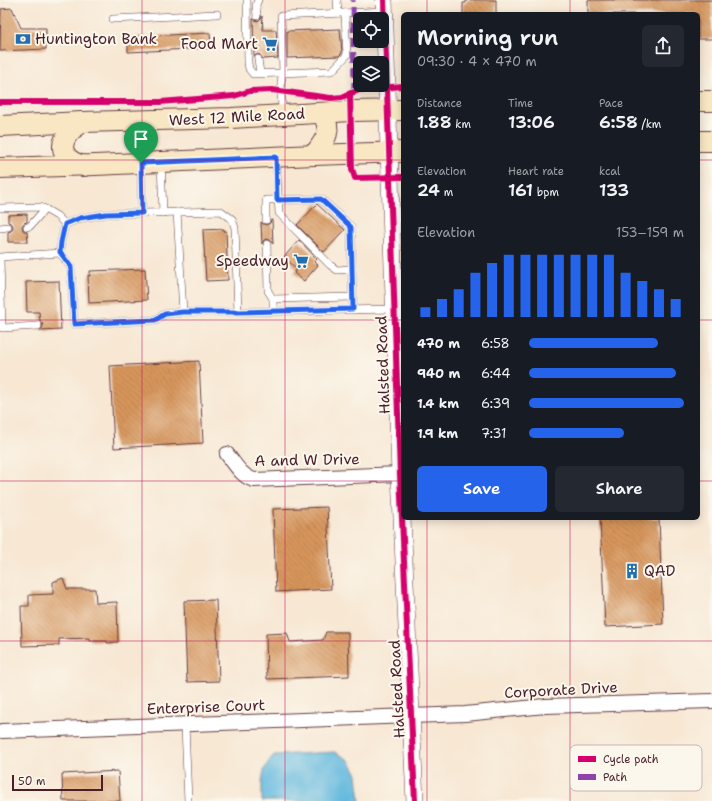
<!DOCTYPE html>
<html lang="en">
<head>
<meta charset="utf-8">
<style>
	body { margin:0; font-family:"Shantell Sans",sans-serif; background:#242831; color:#f1f3f6; height:100vh; display:flex; flex-direction:column; font-size:15px; white-space:nowrap }
	* { box-sizing:border-box; margin:0 }
	p { font-size:13px; color:#9ea1a6 }
	.icon { flex:none; width:22px; height:22px; fill:none; stroke:currentColor; stroke-width:2; stroke-linecap:round; stroke-linejoin:round }
	.map { position:relative; flex:1; overflow:hidden }
	.side { position:absolute; left:401px; top:12px; width:299px; height:508px; display:flex; flex-direction:column; background:#171b24; border-radius:6px; box-shadow:0 2px 10px #0003 }
	.side>* { flex:none }
	.controls { position:absolute; left:353px; top:12px; display:grid; gap:8px }
	.controls a { display:grid; place-items:center; width:36px; height:36px; border-radius:6px; background:#171b24; box-shadow:0 2px 10px #0003; font-size:20px }
	.scale { position:absolute; left:12px; bottom:10px; width:91px; box-sizing:border-box; padding-left:4px; border:2px solid #4a1f2b; border-top:0; font-size:11px; line-height:14px; white-space:nowrap; color:#4a1f2b; -webkit-text-stroke:3px #fbf7ec; paint-order:stroke }
	.pin { position:absolute; display:grid; place-items:center; width:34px; height:34px; color:#fff; margin:-41px -17px; border-radius:50% 50% 50% 0; rotate:-45deg; box-shadow:0 0 4px #0007 }
	.pin .icon { rotate:45deg }
	.round { display:grid; place-items:center; flex:none; width:42px; height:42px; border-radius:6px; background:#242831 }
	.head { display:flex; align-items:center; justify-content:space-between; height:68px; padding:0 16px }
	h1 { font-size:22px; font-weight:600; line-height:30px }
	.metrics { display:grid; grid-template-columns:repeat(3,1fr); gap:6px; height:68px; padding:4px 16px }
	.metrics div { display:grid; align-content:center }
	.metrics b { font-size:17px; font-weight:600 }
	.metrics small { font-size:11px; font-weight:400 }
	.metrics p { font-size:11px }
	.chart { height:112px; padding:8px 16px }
	.chart p { display:flex; justify-content:space-between }
	.chart svg { width:100%; height:72px; margin-top:4px; stroke:#2563eb; stroke-width:6 }
	.button { display:flex; gap:8px; margin-top:auto; padding:8px 16px }
	.button a { flex:1; height:46px; border-radius:6px; background:#2563eb; color:#fff; font-size:16px; font-weight:600; line-height:46px; text-align:center }
	.button a+a { background:#242831; color:#f1f3f6 }
	ul { padding:0 16px; list-style:none; font-size:13px }
	li { display:grid; grid-template-columns:64px 48px 1fr; align-items:center; height:30px }
	li i { height:10px; border-radius:5px; background:#2563eb }
	.map>svg:first-child { display:block }
	.water { fill:#61b8de; stroke:#566c84 }
	.building { fill:url(#building-back-hatch) }
	.lines { fill:none; stroke-linecap:round; stroke-linejoin:round }
	.service-casing { stroke:#643d44; stroke-width:8 }
	.minor-casing { stroke:#643d44; stroke-width:16 }
	.tertiary-casing { stroke:#643d44; stroke-width:18 }
	.secondary-casing { stroke:#643d44; stroke-width:22 }
	.service { stroke:#fff; stroke-width:7 }
	.minor { stroke:#fff; stroke-width:14 }
	.tertiary { stroke:#fff; stroke-width:17 }
	.secondary { stroke:#f9e7c3; stroke-width:20 }
	.quiet { stroke:#8e44ad; stroke-width:5; stroke-dasharray:10 5; stroke-linecap:butt }
	.cycleway-casing { stroke:#fbf7ec; stroke-width:8 }
	.cycleway { stroke:#d6006c; stroke-width:6 }
	.route-casing { stroke:#fff; stroke-width:8 }
	.route { stroke:#2563eb; stroke-width:5 }
	.grid { fill:none; stroke:#c2185b; stroke-width:1; stroke-opacity:0.55 }
	.labels { text-anchor:middle; dominant-baseline:central; stroke-width:4; stroke-linejoin:round; paint-order:stroke }
	.poi-label { font-size:15px; fill:#4a1f2b; stroke:#fbf7ec; text-anchor:start }
	.street-label { font-size:15px; fill:#4a1f2b; stroke:#fbf7ec }
	.key { fill:#fbf7ec; stroke:#c6b6b2; stroke-width:1 }
	.key-label { font-size:11px; fill:#4a1f2b }
</style>
</head>
<body>
<div class="map">
<svg width="712" height="801" viewBox="0 0 712 801">
	<defs>
		<pattern id="building-back-hatch" width="6" height="6" patternUnits="userSpaceOnUse"><rect width="6" height="6" fill="#d7955c"/><path d="M-1 5l2 2M0 0l6 6M5-1l2 2" fill="none" stroke="#b0794c"/></pattern>
	</defs>
	<rect width="100%" height="100%" fill="#fbf7ec"/>
	<filter id="ink" filterUnits="userSpaceOnUse"><feTurbulence type="fractalNoise" baseFrequency=".025" numOctaves="2"/><feDisplacementMap in="SourceGraphic" scale="8" xChannelSelector="R" yChannelSelector="G"/><feConvolveMatrix kernelMatrix="1 2 1 2 8 2 1 2 1" color-interpolation-filters="sRGB"/></filter>
	<filter id="wash" filterUnits="userSpaceOnUse"><feTurbulence type="fractalNoise" baseFrequency=".012" numOctaves="4" result="noise"/><feDisplacementMap in="SourceGraphic" scale="16" xChannelSelector="R" yChannelSelector="G"/><feGaussianBlur stdDeviation="0.9" result="paint"/><feColorMatrix in="noise" values="0 0 0 0 0 0 0 0 0 0 0 0 0 0 0 0 0 1.4 0 .05"/><feComposite in="paint" operator="in"/></filter>
	<g filter="url(#wash)">
		<rect width="100%" height="100%" fill="#f7e7d3"/>
		<path class="water" d="M335 752 349 760 357 774 360 801H262C262 782 260 770 274 755Z"/>
		<g id="blocks">
			<g class="building">
				<path d="M466 0H496V14H463V3H466Z"/>
				<path d="M588 0H712V39H698V14H588Z"/>
				<path d="M12 8 21 28H46V49L0 51 1 9Z"/>
				<path d="M262 16 263 30H276L278 58 263 59 259 54 254 56 253 19 258 21 261 18Z"/>
				<path d="M340 29 342 53 339 56 287 58V31Z"/>
				<path d="M210 33 211 48 128 52V37Z"/>
				<path d="M317 204 345 230 324 252 297 225Z"/>
				<path d="M27 214V222L24 223 22 226 23 230 27 232 28 242H8V232L11 231 13 227 12 224 8 222V215Z"/>
				<path d="M271 220H272L273 244 270 240 267 239 264 240 262 244 261 222 263 224 266 225 270 223Z"/>
				<path d="M224 229V231H226L228 280 206 281 203 230Z"/>
				<path d="M299 240 317 259 314 262 318 265 304 281 294 273 297 269 284 257Z"/>
				<path d="M145 269 147 300 89 303 88 275 90 276V271Z"/>
				<path d="M59 281 61 330 40 331 43 326 42 323 40 321 39 312H27L26 282Z"/>
				<path d="M199 361 203 443 114 448 110 366Z"/>
				<path d="M327 507 331 589 276 592 273 509Z"/>
				<path d="M600 518H659L663 624 605 627Z"/>
				<path d="M63 578 67 589H95L96 603 117 602 118 642 107 643V641H90V638L59 639V645L22 646 21 606H29V595L53 594V582Z"/>
				<path d="M216 600 219 681 187 682 184 601Z"/>
				<path d="M326 632H348L349 676 267 679 266 634 287 633 290 642 323 640Z"/>
				<path d="M118 771 120 801H63L62 774Z"/>
			</g>
		</g>
	</g>
	<g filter="url(#ink)">
		<use href="#blocks" fill-opacity="0" stroke="#643d44" stroke-width="1"/>
		<g class="lines">
			<g class="service-casing">
				<g id="service">
					<path d="M247 0 248 63 249 69 253 74 332 71 347 55 345 13"/>
					<path d="M337 0 338 13"/>
					<path d="M257 16 256 5 258 0"/>
					<path d="M113 19 217 14"/>
					<path d="M258 59 260 73"/>
					<path d="M282 115 281 82 283 72 281 16 385 11"/>
					<path d="M276 157 279 213 330 265 337 270 352 269"/>
					<path d="M141 163 142 213"/>
					<path d="M161 163 163 213"/>
					<path d="M0 208 40 207 45 209 30 226 27 227"/>
					<path d="M45 209 57 216 65 224"/>
					<path d="M177 212 183 312"/>
					<path d="M266 220V200L321 199 351 227 353 309"/>
					<path d="M0 228 8 227"/>
					<path d="M267 244 268 291 273 299V311"/>
					<path d="M0 257 60 253"/>
					<path d="M0 260 2 328 38 326"/>
					<path d="M273 299 352 297"/>
					<path d="M238 312 235 228 232 219 221 211 106 214 81 218 65 224 61 242 60 253 71 267 74 324 155 320 165 314 183 312H238L395 309"/>
					<path d="M185 725 188 801"/>
				</g>
			</g>
			<g class="minor-casing">
				<g id="minor">
					<path d="M227 454C235 464 242 477 254 480L400 474"/>
					<path d="M2 731 465 714 545 706 712 701"/>
				</g>
			</g>
			<g class="tertiary-casing">
				<path id="tertiary" d="M384 0 400 474 415 801"/>
			</g>
			<g class="secondary-casing">
				<g id="secondary">
					<path d="M698 101H712"/>
					<path d="M82 122C78 126 71 129 68 134 56 151 68 162 84 166"/>
					<path d="M0 126 82 122 231 118 351 111 403 110"/>
					<path d="M698 141H712"/>
					<path d="M314 155C326 139 333 131 322 113"/>
					<path d="M0 168 95 165 314 155 403 152"/>
				</g>
			</g>
			<use href="#service" class="service"/>
			<use href="#minor" class="minor"/>
			<use href="#tertiary" class="tertiary"/>
			<use href="#secondary" class="secondary"/>
			<path class="quiet" d="M353 92 354 86 353 0"/>
			<g class="cycleway-casing">
				<g id="cycleway">
					<path d="M384 0 400 474 415 801"/>
					<path d="M350 93 352 169 355 178 403 177"/>
					<path d="M0 102H160L222 97 234 96 250 91 272 90 331 98 342 97 359 90 403 86"/>
				</g>
			</g>
			<use href="#cycleway" class="cycleway"/>
		</g>
	</g>
	<g class="lines" filter="url(#ink)">
		<g class="route-casing">
			<path id="route" d="M276 157 277 200 321 199 351 227 353 309 238 312H183L165 314 155 320 74 324 71 267 60 252 61 242 65 224 80 218 106 214 142 213 141 163Z"/>
		</g>
		<use href="#route" class="route"/>
	</g>
	<path class="grid" d="M142 0V801M285 0V801M427 0V14M570 0V14M0 160H403M698 160H712M0 320H403M698 320H712M0 481H403M698 481H712M427 518V801M570 518V801M0 641H712"/>
	<defs>
		<g id="bank-bare" transform="scale(1.2)"><path d="M-6-4H6V4H-6ZM0-2.3a2.3 2.3 0 1 0 0 4.6a2.3 2.3 0 1 0 0-4.6Z" fill="#1f6fb2" stroke="#fbf7ec" stroke-width="2.5" paint-order="stroke"/></g>
		<g id="supermarket-bare" transform="scale(1.2)"><path d="M-6-5.5h2.5l.6 2H6L4.5 2H-2.5L-4.4-4H-6ZM-1.5 3.2a1.3 1.3 0 1 0 .1 0ZM3 3.2a1.3 1.3 0 1 0 .1 0Z" fill="#1f6fb2" stroke="#fbf7ec" stroke-width="2.5" paint-order="stroke"/></g>
		<g id="building-bare" transform="scale(1.2)"><path d="M-4-6H4V6H1V3H-1V6H-4ZM-2.5-4.3h1.7v1.8h-1.7ZM.8-4.3h1.7v1.8H.8ZM-2.5-1h1.7V.8h-1.7ZM.8-1h1.7V.8H.8Z" fill="#1f6fb2" stroke="#fbf7ec" stroke-width="2.5" paint-order="stroke"/></g>
	</defs>
	<g fill-rule="evenodd">
		<use href="#bank-bare" x="23" y="39"/>
		<use href="#supermarket-bare" x="270" y="44"/>
		<use href="#supermarket-bare" x="301" y="261"/>
		<use href="#building-bare" x="632" y="571"/>
	</g>
	<g class="labels">
		<g class="poi-label">
			<text x="35" y="39">Huntington Bank</text>
			<text x="258" y="44" text-anchor="end">Food Mart</text>
			<text x="289" y="261" text-anchor="end">Speedway</text>
			<text x="644" y="571">QAD</text>
		</g>
		<g class="street-label">
			<text transform="translate(237 117) rotate(-3)">West 12 Mile Road</text>
			<text transform="translate(383 365) rotate(-92)">Halsted Road</text>
			<text transform="translate(307 460) rotate(-1)">A and W Drive</text>
			<text transform="translate(397 689) rotate(-93)">Halsted Road</text>
			<text transform="translate(561 690) rotate(-3)">Corporate Drive</text>
			<text transform="translate(206 707) rotate(-2)">Enterprise Court</text>
		</g>
	</g>
	<rect x="570" y="745" width="132" height="46" rx="6" class="key"/>
	<rect x="578" y="756" width="18" height="6" fill="#d6006c"/>
	<rect x="578" y="774" width="18" height="6" fill="#8e44ad"/>
	<g class="key-label">
		<text x="603" y="763">Cycle path</text>
		<text x="603" y="781">Path</text>
	</g>
</svg>
<div class="controls">
<a><svg class="icon" aria-label="locate" viewBox="0 0 24 24"><circle cx="12" cy="12" r="6"/><path d="M12 2v4M12 18v4M2 12h4M18 12h4"/></svg></a>
<a><svg class="icon" aria-label="layers" viewBox="0 0 24 24"><path d="M12 4l9 5-9 5-9-5zM3 14l9 5 9-5"/></svg></a>
</div>
<div class="scale">50 m</div>
<div class="pin" style="left:141px;top:163px;background:#1e9e55"><svg class="icon" aria-label="arrive" viewBox="0 0 24 24"><path d="M6 21V4h12l-3 4 3 4H6"/></svg></div>
<section class="side">
<div class="head"><div><h1>Morning run</h1><p>09:30 · 4 × 470 m</p></div><a class="round"><svg class="icon" aria-label="share" viewBox="0 0 24 24"><path d="M12 15V3M7 8l5-5 5 5M5 13v7h14v-7"/></svg></a></div>
<div class="metrics">
<div><p>Distance</p><b>1.88<small> km</small></b></div>
<div><p>Time</p><b>13:06</b></div>
<div><p>Pace</p><b>6:58<small> /km</small></b></div>
</div>
<div class="metrics">
<div><p>Elevation</p><b>24<small> m</small></b></div>
<div><p>Heart rate</p><b>161<small> bpm</small></b></div>
<div><p>kcal</p><b>133</b></div>
</div>
<div class="chart"><p><span>Elevation</span>153–159 m</p>
<svg viewBox="0 0 160 44" preserveAspectRatio="none"><path d="M5 44V38M15 44V33M25 44V27M35 44V17M45 44V11M55 44V6M65 44V6M75 44V6M85 44V6M95 44V6M105 44V6M115 44V6M125 44V17M135 44V22M145 44V27M155 44V33"/></svg>
</div>
<ul>
<li><b>470 m</b>6:58<i style="width:83%"></i></li>
<li><b>940 m</b>6:44<i style="width:95%"></i></li>
<li><b>1.4 km</b>6:39<i style="width:100%"></i></li>
<li><b>1.9 km</b>7:31<i style="width:61%"></i></li>
</ul>
<div class="button"><a>Save</a><a>Share</a></div>
</section>
</div>
</body>
</html>
